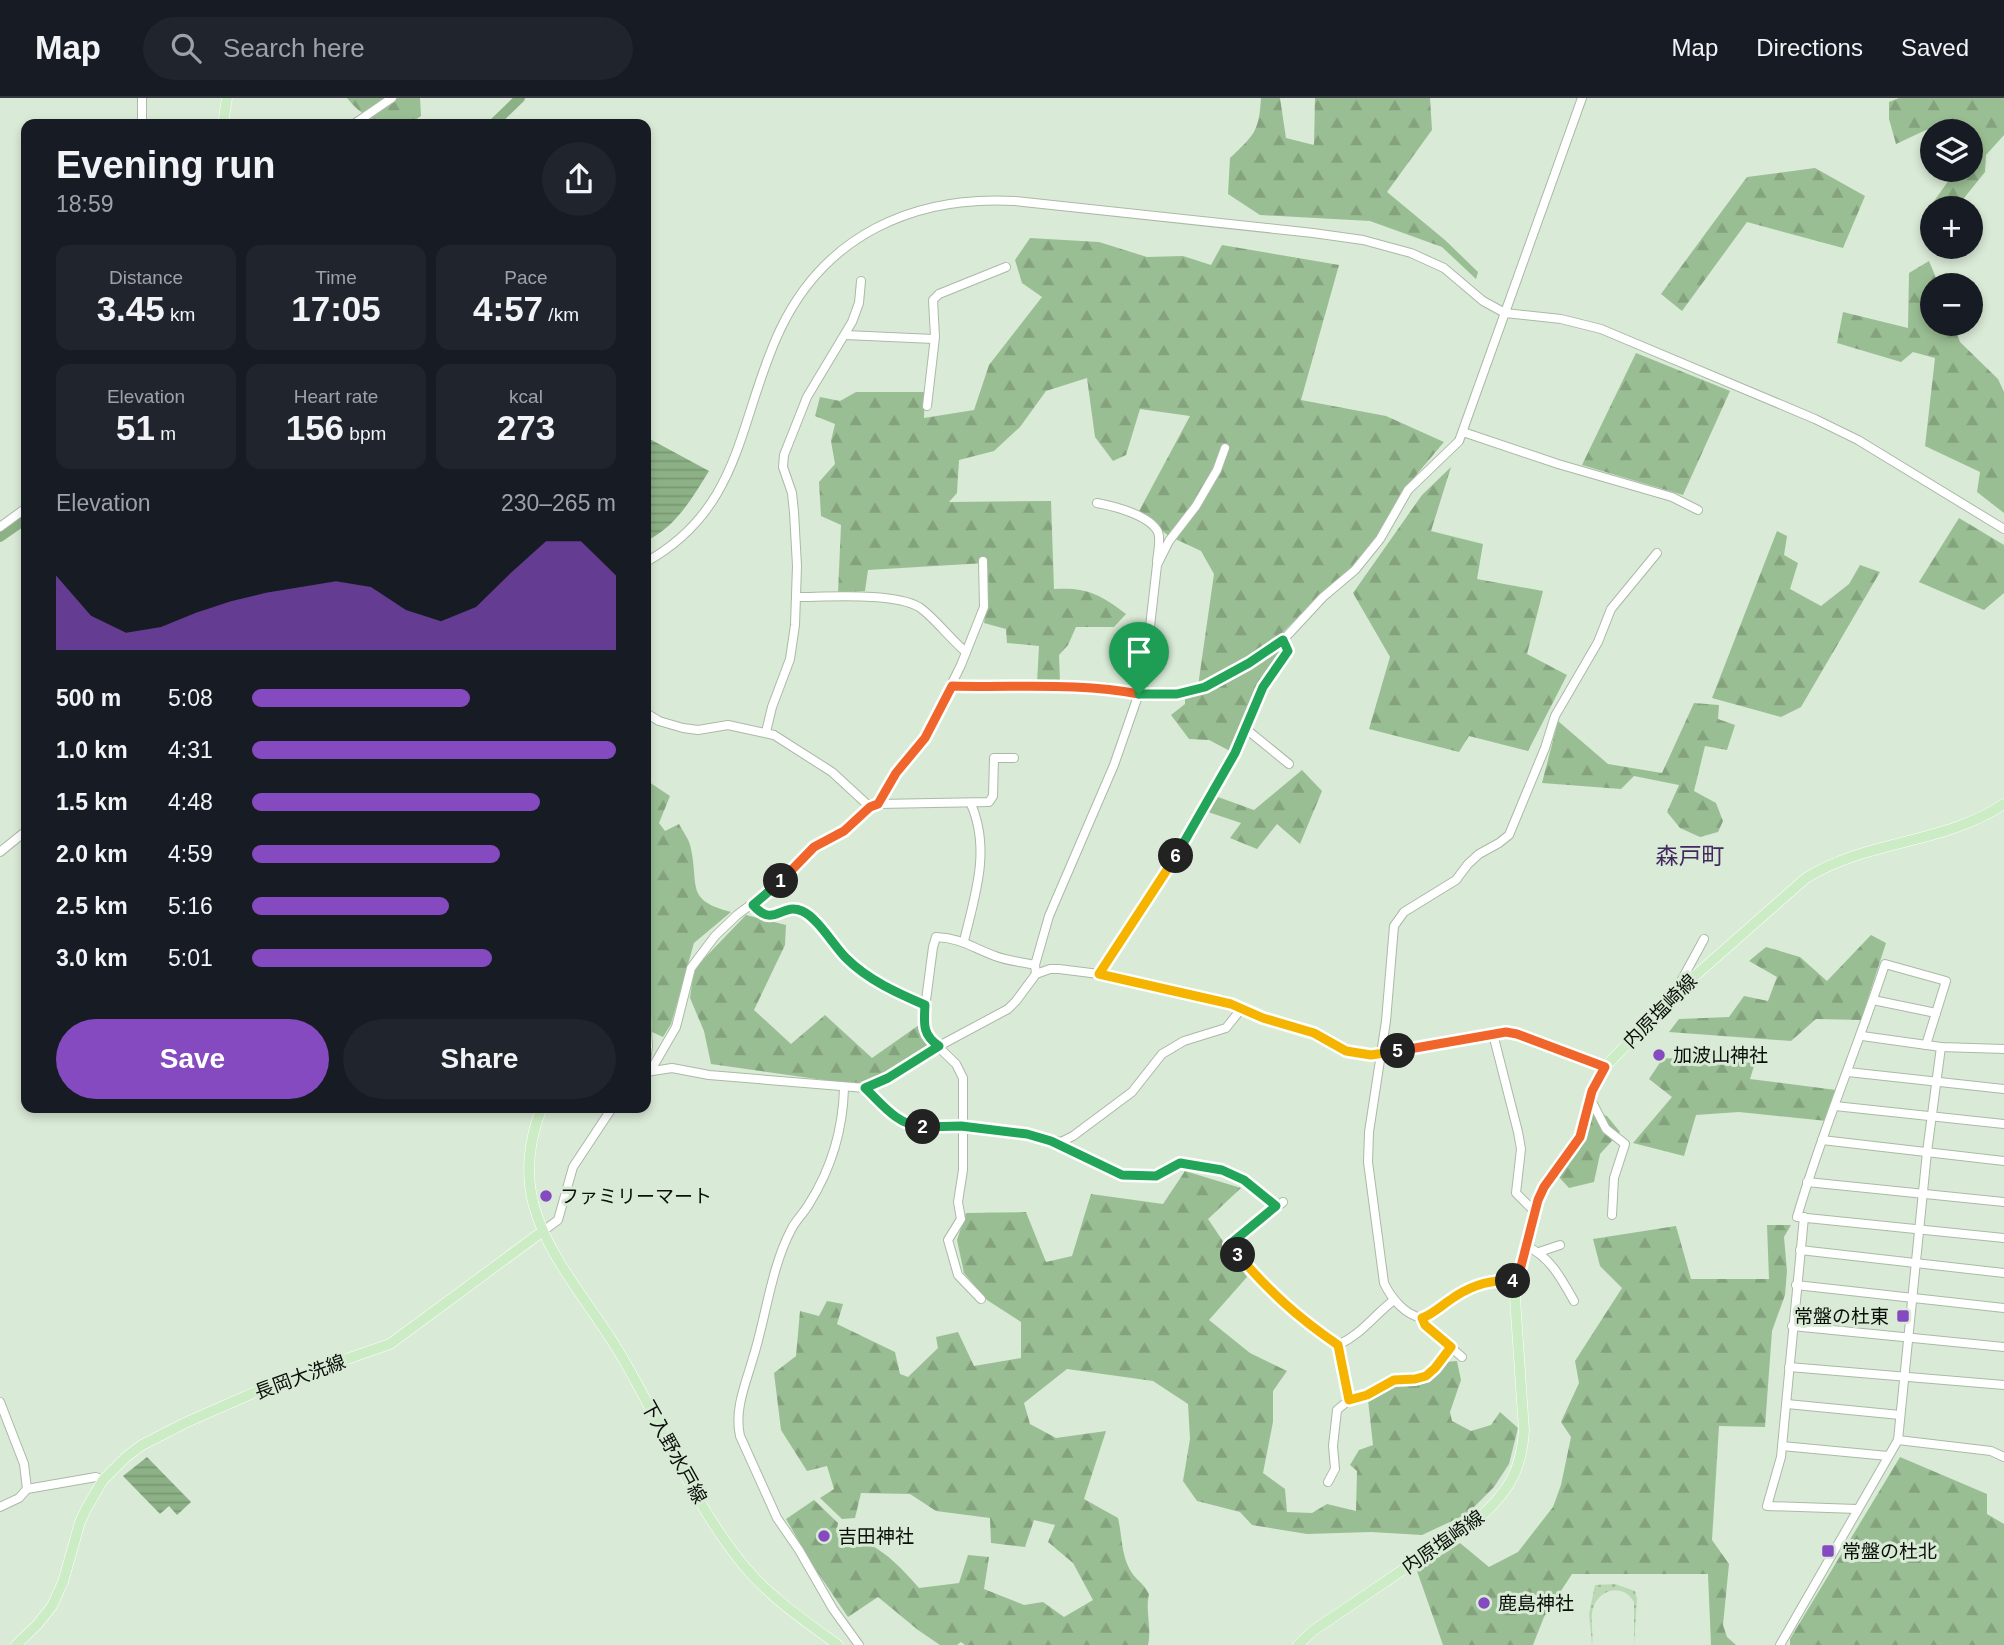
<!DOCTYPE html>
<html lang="en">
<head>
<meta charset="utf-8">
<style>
	body { margin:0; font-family:Arial,"Noto Sans JP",sans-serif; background:#20242c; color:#f1f3f6; height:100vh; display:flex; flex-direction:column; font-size:26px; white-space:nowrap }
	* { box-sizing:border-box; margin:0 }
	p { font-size:23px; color:#9ea1a6 }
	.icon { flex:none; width:38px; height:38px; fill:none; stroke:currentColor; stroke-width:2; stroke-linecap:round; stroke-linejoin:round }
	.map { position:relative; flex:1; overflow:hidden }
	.panel { position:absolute; left:21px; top:21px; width:630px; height:994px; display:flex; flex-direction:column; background:#171b24; border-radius:14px; box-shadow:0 4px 10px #0003 }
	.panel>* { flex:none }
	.buttons { position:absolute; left:1920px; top:21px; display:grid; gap:14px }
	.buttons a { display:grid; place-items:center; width:63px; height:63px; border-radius:50%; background:#171b24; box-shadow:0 4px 10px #0003; font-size:35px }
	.pin { position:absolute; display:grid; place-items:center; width:60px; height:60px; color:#fff; margin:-72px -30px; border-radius:50% 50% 50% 0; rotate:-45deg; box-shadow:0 0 7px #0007 }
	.pin .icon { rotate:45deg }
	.km { position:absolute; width:35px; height:35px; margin:-18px; border-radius:50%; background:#222; color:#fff; font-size:19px; line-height:35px; text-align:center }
	.round { display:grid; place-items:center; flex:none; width:74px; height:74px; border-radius:37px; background:#20242c }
	.headline { display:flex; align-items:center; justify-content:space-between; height:119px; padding:0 35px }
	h1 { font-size:38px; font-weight:700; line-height:52px }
	.figures { display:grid; grid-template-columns:repeat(3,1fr); gap:10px; height:119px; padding:7px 35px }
	.figures div { display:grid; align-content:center; border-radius:14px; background:#20242c; text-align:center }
	.figures b { font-size:35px; font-weight:700 }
	.figures small { font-size:19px; font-weight:400 }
	.figures p { font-size:19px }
	.chart { height:196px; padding:14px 35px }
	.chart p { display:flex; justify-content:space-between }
	.chart svg { width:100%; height:126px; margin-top:7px; fill:#854ac0; opacity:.7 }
	.cta { display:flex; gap:14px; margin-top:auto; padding:14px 35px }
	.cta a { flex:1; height:80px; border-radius:42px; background:#854ac0; color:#fff; font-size:28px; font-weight:700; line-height:80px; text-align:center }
	.cta a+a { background:#20242c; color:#f1f3f6 }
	ul { padding:0 35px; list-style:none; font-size:23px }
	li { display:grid; grid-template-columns:112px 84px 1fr; align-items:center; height:52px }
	li i { height:18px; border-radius:9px; background:#854ac0 }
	header { display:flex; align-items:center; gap:42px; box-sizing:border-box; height:98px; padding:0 35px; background:#171b24; border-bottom:2px solid #363941 }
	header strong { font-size:33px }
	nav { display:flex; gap:38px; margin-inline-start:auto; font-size:24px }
	.search { width:490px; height:63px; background:#20242c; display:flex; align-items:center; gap:18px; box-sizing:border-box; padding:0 24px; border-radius:38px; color:#9ea1a6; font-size:26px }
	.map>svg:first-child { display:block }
	.grass { fill:url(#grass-dots) }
	.forest { fill:url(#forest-firs) }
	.water { fill:url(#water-rules) }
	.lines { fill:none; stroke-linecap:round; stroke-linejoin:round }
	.river { stroke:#8db186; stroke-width:10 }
	.minor-casing { stroke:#aabaa6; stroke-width:10 }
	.major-casing { stroke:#fff; stroke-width:11 }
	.minor { stroke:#fff; stroke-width:8 }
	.major { stroke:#cbecc4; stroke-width:10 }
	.split-1-casing { stroke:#fff; stroke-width:14 }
	.split-2-casing { stroke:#fff; stroke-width:14 }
	.split-3-casing { stroke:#fff; stroke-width:14 }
	.split-4-casing { stroke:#fff; stroke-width:14 }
	.split-5-casing { stroke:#fff; stroke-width:14 }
	.split-6-casing { stroke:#fff; stroke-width:14 }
	.split-7-casing { stroke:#fff; stroke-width:14 }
	.split-1 { stroke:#f0652b; stroke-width:9 }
	.split-2 { stroke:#22a559; stroke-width:9 }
	.split-3 { stroke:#22a559; stroke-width:9 }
	.split-4 { stroke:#f5b400; stroke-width:9 }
	.split-5 { stroke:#f0652b; stroke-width:9 }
	.split-6 { stroke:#f5b400; stroke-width:9 }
	.split-7 { stroke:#22a559; stroke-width:9 }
	.poi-dot { fill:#854ac0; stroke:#d9ead6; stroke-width:2.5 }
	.labels { text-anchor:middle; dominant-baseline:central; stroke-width:6; stroke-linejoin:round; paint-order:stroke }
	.street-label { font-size:19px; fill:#0a1009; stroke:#d9ead6 }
	.poi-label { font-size:19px; fill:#0a1009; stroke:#d9ead6; text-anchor:start }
	.quarter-label { font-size:23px; fill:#432761; stroke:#d9ead6 }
</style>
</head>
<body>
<header>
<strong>Map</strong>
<div class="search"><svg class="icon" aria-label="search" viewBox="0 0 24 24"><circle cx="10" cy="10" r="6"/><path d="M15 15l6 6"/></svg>Search here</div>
<nav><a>Map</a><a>Directions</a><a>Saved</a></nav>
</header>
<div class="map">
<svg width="2004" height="1547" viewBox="0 0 2004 1547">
	<defs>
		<pattern id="grass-dots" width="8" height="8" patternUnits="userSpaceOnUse" patternTransform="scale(1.75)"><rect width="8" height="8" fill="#bad8b4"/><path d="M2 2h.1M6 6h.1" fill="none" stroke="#9fb899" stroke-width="1.8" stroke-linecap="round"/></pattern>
		<pattern id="forest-firs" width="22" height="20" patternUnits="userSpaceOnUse" patternTransform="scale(1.75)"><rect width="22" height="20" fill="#9abe93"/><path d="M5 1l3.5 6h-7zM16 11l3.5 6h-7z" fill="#83a27d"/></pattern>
		<pattern id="water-rules" width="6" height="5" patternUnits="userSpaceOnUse" patternTransform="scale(1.75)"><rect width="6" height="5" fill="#8db186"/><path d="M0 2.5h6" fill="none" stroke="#789772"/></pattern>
	</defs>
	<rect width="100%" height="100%" fill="#d9ead6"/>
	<path class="grass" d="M1615 1486 1635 1493 1637 1501 1634 1547V1504C1624 1486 1602 1490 1594 1507 1589 1519 1594 1536 1592 1546L1589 1516 1595 1487Z"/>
	<g class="forest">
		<path d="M347 0H420L421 18C395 37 365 23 347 0Z"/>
		<path d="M1261 0H1280L1286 40 1314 47 1315 0H1430L1432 32 1387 94 1445 142 1478 174 1476 181 1442 149 1370 123 1260 117 1228 96 1230 60C1254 37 1259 34 1261 0Z"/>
		<path d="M1899 0H2004V37L1986 57 1985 74 1956 110H1932V127L1925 116 1956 72H1970V33H1932V36L1926 32 1896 46 1889 21V4Z"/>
		<path d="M1815 70 1865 98 1843 150 1747 124 1682 213 1661 196 1747 79Z"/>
		<path d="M1030 140 1099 144 1147 159 1183 158 1211 167 1222 147 1339 167 1301 302 1386 318 1444 344 1406 389 1383 431 1353 469 1319 498 1271 546 1198 588 1214 476 1201 453 1169 438 1138 415 1190 318 1140 311 1126 357 1113 363 1095 339 1087 280 1046 293 1020 329 994 353 959 362 957 395 949 404 1051 403 1054 491C1086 489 1100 496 1126 516L1114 529H1076L1068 547 1059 557 1060 585H1037L1039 548 1007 545 1006 531 984 525 988 495 985 465 868 472 865 493 838 495 841 427 821 418 819 384 835 366 831 343 835 326 815 318 820 299 840 303 856 294H925L924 320 974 312 989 267 1042 199 1022 185 1015 162Z"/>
		<path d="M1929 163 1939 187H1932V226H1953L1960 244 1998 281 2004 294V415L1977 394 1980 374 1925 348 1935 260 1913 254 1901 264 1837 245 1843 214 1908 230 1909 175Z"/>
		<path d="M1636 255 1730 293 1683 397 1582 367Z"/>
		<path d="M1451 369 1431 433 1483 446 1477 481 1543 493 1527 556 1567 577 1528 653 1469 638 1459 654 1369 631 1390 559 1353 495 1422 397Z"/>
		<path d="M1959 420 2004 447V495L1984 512 1919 484Z"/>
		<path d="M1777 433 1787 438 1784 457 1798 465 1790 491 1821 508 1849 486 1860 467 1880 474 1801 609 1781 619 1712 600Z"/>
		<path d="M1280 546 1284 553 1256 595 1232 654 1209 642 1189 641 1171 617 1185 606V598L1208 591Z"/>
		<path d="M1694 605 1719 607 1718 621 1735 627 1727 652 1705 648 1694 693 1716 705 1723 723 1718 734 1700 739 1680 730 1667 714 1679 687 1634 678 1621 691 1542 685 1558 623 1608 666 1662 675Z"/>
		<path d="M1302 672 1322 693 1300 746 1277 726 1257 751 1230 740 1241 725 1208 714 1218 699 1254 712Z"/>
		<path d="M646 682 670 698 659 725 665 733 679 726C683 734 690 742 691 751 699 788 685 802 731 814L694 845 671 926 663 939 652 934 649 886 646 877Z"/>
		<path d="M746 817 786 827 785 847 754 912 791 946 825 917 872 960 919 927 930 948 891 973 859 987 711 966 704 933 690 900 694 871Z"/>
		<path d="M1871 837 1886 845 1861 922 1816 921 1791 943 1669 934 1679 921 1729 919 1744 898 1768 903 1777 879 1749 863 1766 849 1800 859 1827 883Z"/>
		<path d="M1663 960 1755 965 1750 981 1836 992 1827 1023 1739 1014 1696 1017 1684 1058 1633 1045 1672 999 1649 981Z"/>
		<path d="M1593 1014 1607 1018 1620 1034 1600 1056 1594 1084 1569 1090 1557 1077C1582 1053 1584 1047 1593 1014Z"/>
		<path d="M1185 1073 1241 1090 1208 1121 1247 1179 1209 1222 1250 1255 1287 1273 1273 1293V1324L1263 1375 1285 1391 1287 1414 1312 1415 1327 1406 1356 1413 1357 1373 1350 1367 1359 1352 1373 1347 1368 1302 1400 1286 1426 1280 1444 1264 1457 1263 1461 1282 1450 1314 1452 1323 1471 1333 1491 1327 1500 1314 1518 1330 1509 1366 1494 1389 1467 1416 1422 1437 1371 1434 1307 1436 1252 1427 1240 1414 1197 1403 1183 1383 1190 1341 1188 1306 1153 1283 1067 1271 1024 1305 1030 1326 1056 1340 1106 1333 1084 1401 1118 1420C1122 1437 1121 1454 1129 1470 1134 1481 1144 1485 1149 1496 1145 1514 1152 1529 1148 1547H965L961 1544 957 1547H940L918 1532 878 1499 848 1519 812 1466 786 1421 814 1402 838 1425 837 1431C846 1442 855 1439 867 1445 889 1456 903 1472 919 1490L959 1485 968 1457 989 1459 984 1491 1024 1507 1043 1504 1064 1519 1093 1502 1073 1465 1048 1444 1055 1427 1034 1422 1025 1449 991 1445 990 1420 936 1413 910 1396 861 1395 855 1420 842 1421 820 1400 834 1391 827 1368 807 1373 781 1332 774 1275 796 1258 800 1213 819 1218 827 1203 843 1206 837 1226 895 1254 900 1276 908 1279 938 1250 936 1239 958 1234 974 1268 1021 1260V1224L987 1202 964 1175 957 1142 966 1115 1026 1114 1046 1164 1072 1158 1091 1096 1163 1106Z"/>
		<path d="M1767 1127H1791L1784 1139 1787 1173 1785 1197 1772 1233 1765 1329 1719 1328 1712 1442 1729 1466 1723 1527 1727 1539 1736 1547H1711L1708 1476H1572L1544 1519 1533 1547H1443L1417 1473 1460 1445 1489 1469 1518 1454 1553 1409 1561 1387 1571 1339 1561 1324 1579 1285 1575 1263 1622 1190 1600 1168 1593 1141 1676 1128 1691 1181H1769Z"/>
		<path d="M1900 1359 1987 1396V1416L2004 1426V1547H1790V1541Z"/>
	</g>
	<g class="water">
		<path d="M646 339 709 373C692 400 676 429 646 443Z"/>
		<path d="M147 1359 191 1404 177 1417 169 1408 160 1416 123 1378Z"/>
	</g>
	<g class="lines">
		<g class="river">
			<path d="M493 26 520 0"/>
			<path d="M0 439 26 421"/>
		</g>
		<g class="minor-casing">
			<g id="minor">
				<path d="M142 26V0"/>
				<path d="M354 26 392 0"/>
				<path d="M845 237 934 241"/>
				<path d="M927 308 935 239 933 202 939 196 1006 169"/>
				<path d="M1463 334 1558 366 1672 399 1698 412"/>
				<path d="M1097 405C1113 408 1150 417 1158 434 1161 441 1158 455 1157 463"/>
				<path d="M0 429 26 410"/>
				<path d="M646 464C743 410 738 321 780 232 825 137 914 97 1015 103L1313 135 1363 142 1411 155 1444 170 1483 203 1505 215 1561 221 1601 231 1815 321 1858 342 2004 431"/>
				<path d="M796 499C827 499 894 494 919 509 933 518 951 542 966 554"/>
				<path d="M952 588 1034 587 1105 589 1139 595H1187L1221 581 1283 542 1323 499 1355 472 1380 441 1408 392 1459 343 1582 0"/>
				<path d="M646 615 659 623 683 630 698 632 728 627 774 637 832 674 870 709"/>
				<path d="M1246 631 1289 666"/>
				<path d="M766 634 772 609 790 561 795 527 797 468 794 414 792 395 783 369 784 357 807 299 852 224 859 205 861 183"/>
				<path d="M878 706 896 675 925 640 961 567 984 509 983 463"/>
				<path d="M0 754 26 733"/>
				<path d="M753 807C774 831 782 804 802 813 817 820 834 848 846 860 868 882 897 895 925 907"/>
				<path d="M964 843C975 797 991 752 971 706"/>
				<path d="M1036 876 1035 867 1049 818 1114 667 1139 595 1143 590 1157 467 1169 443 1196 408 1217 372 1225 350"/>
				<path d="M1099 876 1165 777 1235 655 1263 589 1288 553 1283 542"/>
				<path d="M1680 891V885L1704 841"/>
				<path d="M1873 902 1936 915"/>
				<path d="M646 918 648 948 646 963"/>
				<path d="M1493 936 1518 1034 1521 1051 1516 1095 1535 1114"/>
				<path d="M1862 938 1941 949 2004 951"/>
				<path d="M1926 947 1946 883 1885 866C1857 951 1822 1033 1797 1119L2004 1140"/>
				<path d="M651 972 676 929 691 870 715 838 737 817 777 787 808 754 844 733 870 709 878 706 989 704 993 698 994 660H1014"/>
				<path d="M646 974 672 970 709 977 865 990 888 980 939 948 1008 911 1016 903 1036 876 1050 871H1059L1099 876 1231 906 1263 921 1314 935 1346 953 1358 956H1382L1506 934 1517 936 1605 969"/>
				<path d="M1848 974 2004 991"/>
				<path d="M844 990C843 1031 831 1071 809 1106 804 1115 795 1123 791 1132 771 1170 766 1219 753 1260 746 1285 734 1311 740 1338L777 1420 799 1452 833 1511 859 1547"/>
				<path d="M865 990 896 1019 911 1027 926 1029 962 1028 1027 1036 1051 1043 1122 1077 1156 1078 1180 1065 1222 1072 1244 1082 1276 1108"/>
				<path d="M1590 1000 1606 1031 1625 1046 1614 1080 1612 1117"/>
				<path d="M1835 1008 2004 1026"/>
				<path d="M1822 1042 2004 1063"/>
				<path d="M1054 1043 1061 1044 1073 1038 1132 994 1162 956 1184 943 1226 930 1242 910"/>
				<path d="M1807 1084 2004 1104"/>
				<path d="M1283 1104 1229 1147 1272 1196 1313 1230 1338 1247 1349 1302 1337 1312 1333 1348 1335 1371 1328 1384"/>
				<path d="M1804 1119 1781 1359 1767 1408 1857 1411"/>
				<path d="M543 1133 558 1122 573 1069 612 1010"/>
				<path d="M1526 1148C1550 1158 1562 1182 1574 1203"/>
				<path d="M1800 1152 2004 1175"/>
				<path d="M1539 1154 1560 1147"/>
				<path d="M1517 1184C1494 1182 1474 1185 1454 1199 1444 1206 1434 1215 1422 1220 1405 1217 1391 1200 1384 1185L1368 1064 1369 1034 1386 923 1394 828 1404 814 1456 782 1468 766 1479 756 1499 745 1509 737 1545 650 1555 618 1598 544 1611 511 1657 455"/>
				<path d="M1796 1187 2004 1210"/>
				<path d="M981 1201 958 1177 948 1142 961 1121 958 1104 963 1072V980L956 966 926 937 923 925 933 849 936 839C961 840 973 850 995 858 1008 863 1022 864 1035 867"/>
				<path d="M1422 1220 1425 1227 1462 1259"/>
				<path d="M1792 1228 2004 1249"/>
				<path d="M1338 1247C1362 1236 1373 1218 1394 1202"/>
				<path d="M1789 1269 2004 1287"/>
				<path d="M1349 1302C1365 1298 1376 1290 1391 1283 1400 1278 1409 1282 1419 1280 1433 1278 1443 1260 1451 1249"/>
				<path d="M0 1304 24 1366 27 1391"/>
				<path d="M1787 1306 1900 1317"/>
				<path d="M1898 1342 1991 1353 2004 1359"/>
				<path d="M1782 1348 1888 1358"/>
				<path d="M0 1409 19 1400 27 1391 96 1379 103 1382"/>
				<path d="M1780 1547 1898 1342 1927 1054 1941 949"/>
			</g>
		</g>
		<g class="major-casing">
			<g id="major">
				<path d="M223 26 227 0"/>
				<path d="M542 1010C529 1040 525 1076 534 1108 548 1160 592 1208 619 1254 662 1325 691 1404 745 1469 771 1500 805 1523 838 1547"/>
				<path d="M16 1547 37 1527 52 1508 63 1484 80 1424 86 1411 103 1382 126 1359 142 1347 187 1324 269 1288 390 1246 543 1133"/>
				<path d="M1298 1547 1314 1532 1478 1421C1508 1394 1521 1374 1524 1333L1515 1200 1517 1184 1538 1103 1544 1089 1580 1039 1592 993 1605 969 1680 891 1806 780C1866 742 1945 746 2004 706"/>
			</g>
		</g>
		<use href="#minor" class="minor"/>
		<use href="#major" class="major"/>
	</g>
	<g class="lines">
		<g class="split-1-casing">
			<path id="split-1" d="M781 783 814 749 844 733 870 709 878 706 896 675 925 640 952 588C1015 590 1077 584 1139 596"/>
		</g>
		<g class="split-2-casing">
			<path id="split-2" d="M781 783 753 807C774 831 781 804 802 813 817 819 834 848 846 860 868 882 897 895 925 907 924 925 922 937 939 948L888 980 865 990C883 1007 897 1027 923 1029"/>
		</g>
		<g class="split-3-casing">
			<path id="split-3" d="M923 1029 961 1028 1027 1036 1051 1043 1122 1077 1156 1078 1180 1065 1222 1072 1244 1082 1276 1108 1229 1147 1238 1157"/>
		</g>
		<g class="split-4-casing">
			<path id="split-4" d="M1238 1157C1270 1194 1297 1219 1338 1247L1349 1302 1367 1297 1394 1282 1415 1281 1426 1278 1435 1270 1451 1249 1425 1227 1422 1220C1433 1216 1441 1208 1450 1202 1469 1188 1490 1181 1513 1183"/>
		</g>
		<g class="split-5-casing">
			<path id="split-5" d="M1398 953 1506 934 1517 936 1605 969 1592 993 1580 1039 1544 1089 1538 1102 1517 1184 1513 1183"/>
		</g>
		<g class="split-6-casing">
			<path id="split-6" d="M1176 758 1099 876 1231 906 1263 920 1314 935 1346 953 1371 957 1398 953"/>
		</g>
		<g class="split-7-casing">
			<path id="split-7" d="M1139 596H1177L1205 589 1249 565 1283 542 1288 553 1263 589 1235 655 1176 758"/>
		</g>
		<use href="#split-1" class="split-1"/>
		<use href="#split-2" class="split-2"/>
		<use href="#split-3" class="split-3"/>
		<use href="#split-4" class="split-4"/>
		<use href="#split-5" class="split-5"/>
		<use href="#split-6" class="split-6"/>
		<use href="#split-7" class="split-7"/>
	</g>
	<g class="poi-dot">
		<circle cx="1659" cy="957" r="7"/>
		<circle cx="546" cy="1098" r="7"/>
		<rect x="1896" y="1211" width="14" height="14" rx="3.5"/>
		<circle cx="824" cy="1438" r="7"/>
		<rect x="1821" y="1446" width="14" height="14" rx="3.5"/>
		<circle cx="1484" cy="1505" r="7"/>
	</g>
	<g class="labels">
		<g class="street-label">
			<text transform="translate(1660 913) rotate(-45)">内原塩崎線</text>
			<text transform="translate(300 1279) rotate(-20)">長岡大洗線</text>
			<text transform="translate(674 1354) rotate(61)">下入野水戸線</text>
			<text transform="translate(1443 1444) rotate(-35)">内原塩崎線</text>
		</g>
		<g class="poi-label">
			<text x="1673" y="957">加波山神社</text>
			<text x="560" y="1098">ファミリーマート</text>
			<text x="1889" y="1218" text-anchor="end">常盤の杜東</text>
			<text x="838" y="1438">吉田神社</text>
			<text x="1842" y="1453">常盤の杜北</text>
			<text x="1498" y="1505">鹿島神社</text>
		</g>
		<g class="quarter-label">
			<text x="1690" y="758">森戸町</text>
		</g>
	</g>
</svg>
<div class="buttons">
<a><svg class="icon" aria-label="layers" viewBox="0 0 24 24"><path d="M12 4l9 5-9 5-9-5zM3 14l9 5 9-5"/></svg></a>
<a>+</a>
<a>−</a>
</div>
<div class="pin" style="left:1139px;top:596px;background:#1e9e55"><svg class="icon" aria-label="arrive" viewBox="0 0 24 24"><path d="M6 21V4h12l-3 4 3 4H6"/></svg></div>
<b class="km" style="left:781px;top:783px">1</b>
<b class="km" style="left:923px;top:1029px">2</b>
<b class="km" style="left:1238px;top:1157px">3</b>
<b class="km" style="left:1513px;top:1183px">4</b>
<b class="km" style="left:1398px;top:953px">5</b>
<b class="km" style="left:1176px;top:758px">6</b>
<section class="panel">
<div class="headline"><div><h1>Evening run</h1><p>18:59</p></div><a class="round"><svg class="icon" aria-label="share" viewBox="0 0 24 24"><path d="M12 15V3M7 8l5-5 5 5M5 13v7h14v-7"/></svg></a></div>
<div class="figures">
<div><p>Distance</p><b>3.45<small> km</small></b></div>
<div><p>Time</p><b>17:05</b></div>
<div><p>Pace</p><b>4:57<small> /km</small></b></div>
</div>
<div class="figures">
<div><p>Elevation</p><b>51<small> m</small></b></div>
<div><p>Heart rate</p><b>156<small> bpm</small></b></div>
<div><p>kcal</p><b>273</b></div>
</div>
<div class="chart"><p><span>Elevation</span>230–265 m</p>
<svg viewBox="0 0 160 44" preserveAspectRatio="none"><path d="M0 44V18L10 32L20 38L30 36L40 31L50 27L60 24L70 22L80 20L90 22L100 30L110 34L120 29L130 17L140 6L150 6L160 18V44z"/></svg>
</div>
<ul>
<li><b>500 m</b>5:08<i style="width:60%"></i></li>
<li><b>1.0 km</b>4:31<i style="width:100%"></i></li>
<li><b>1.5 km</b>4:48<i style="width:79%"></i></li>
<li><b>2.0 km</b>4:59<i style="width:68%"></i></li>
<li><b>2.5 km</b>5:16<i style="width:54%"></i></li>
<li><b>3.0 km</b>5:01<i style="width:66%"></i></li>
</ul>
<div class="cta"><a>Save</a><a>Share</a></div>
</section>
</div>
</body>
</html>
